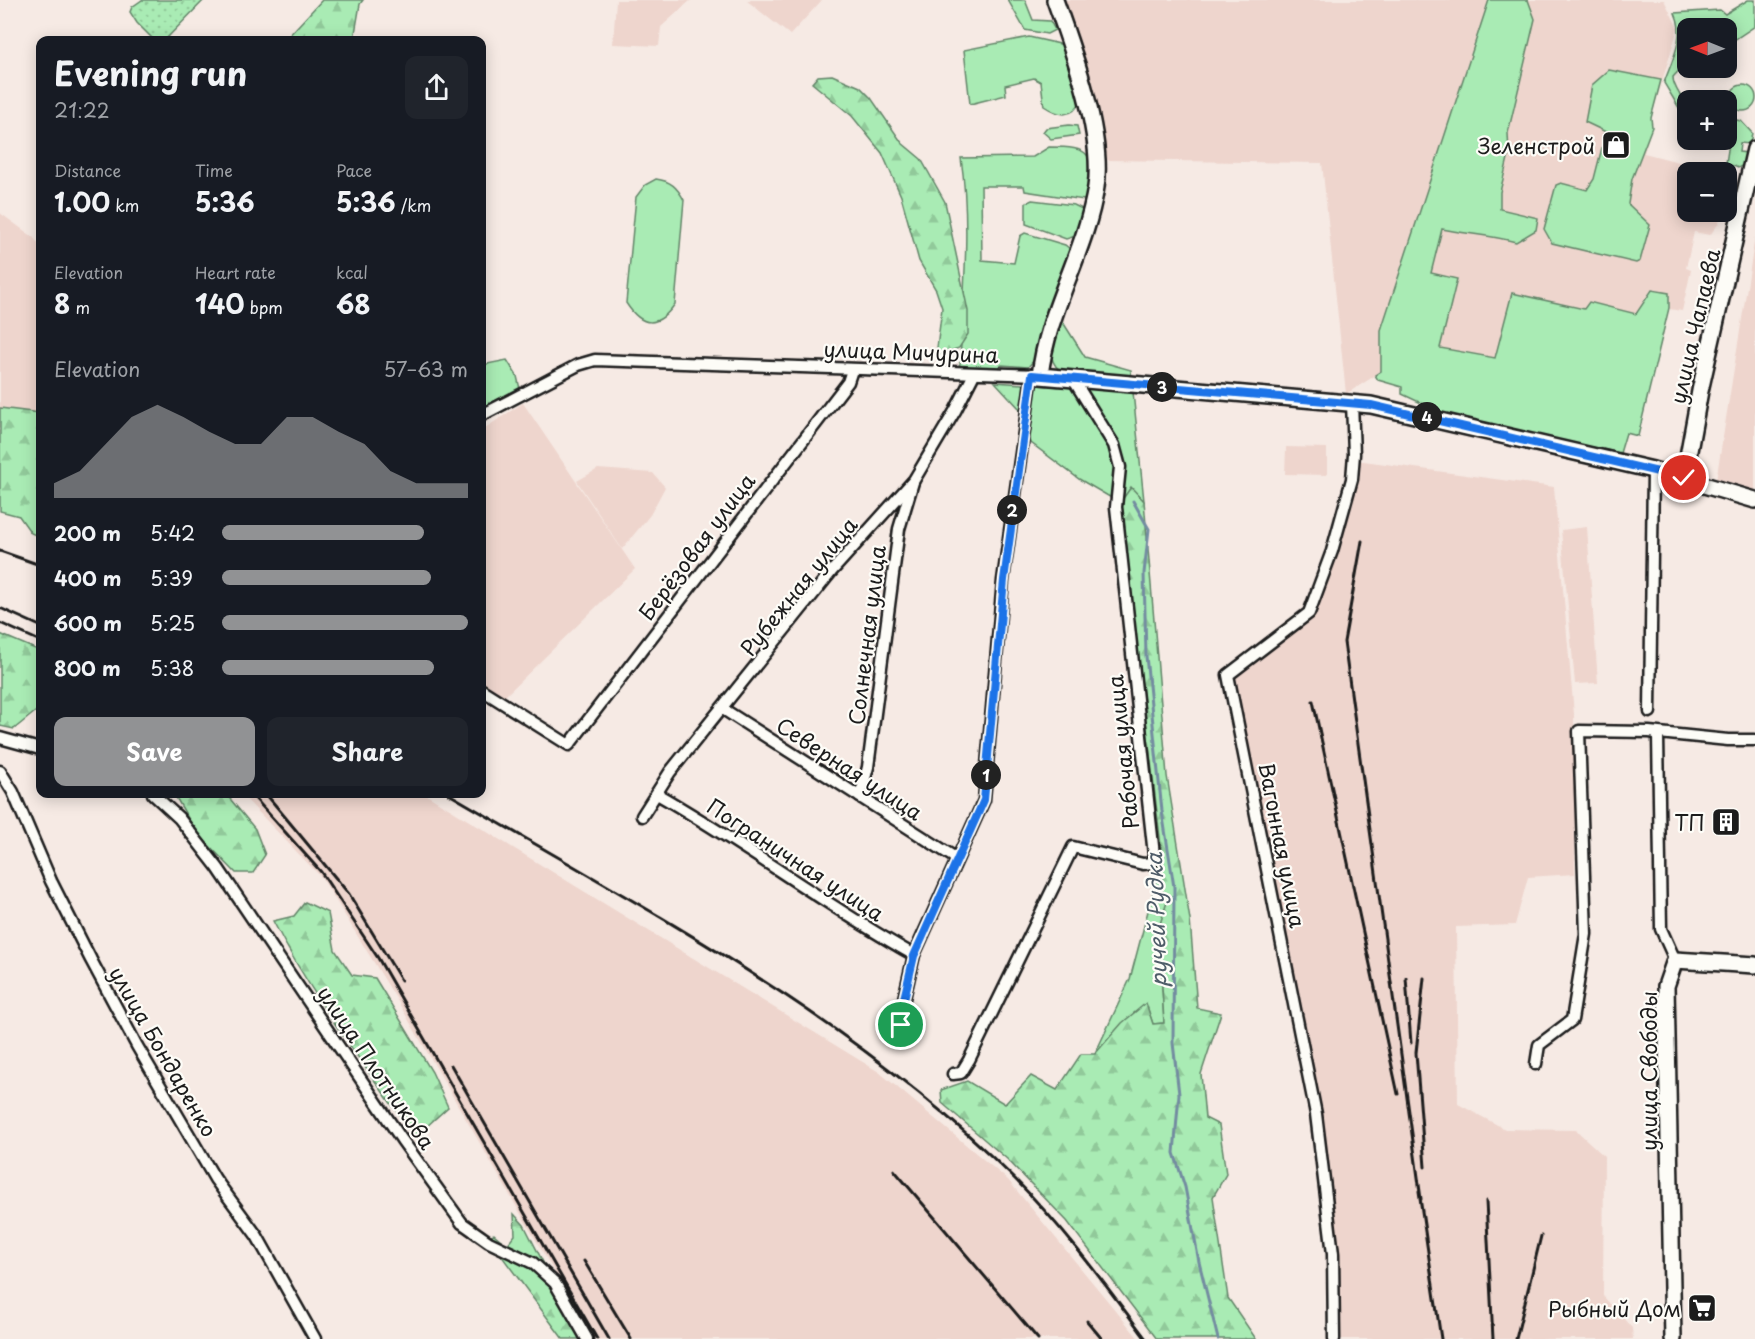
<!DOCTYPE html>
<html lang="en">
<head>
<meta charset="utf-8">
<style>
	body { margin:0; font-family:"Playpen Sans",sans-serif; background:#20242c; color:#f1f3f6; height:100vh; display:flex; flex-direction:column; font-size:22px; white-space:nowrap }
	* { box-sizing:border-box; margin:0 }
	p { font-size:20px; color:#9ea1a6 }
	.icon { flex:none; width:33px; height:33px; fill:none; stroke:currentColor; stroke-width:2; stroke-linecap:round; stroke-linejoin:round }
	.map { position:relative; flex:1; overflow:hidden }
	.sheet { position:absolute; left:36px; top:36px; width:450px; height:762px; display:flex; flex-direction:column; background:#171b24; border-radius:12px; box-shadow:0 3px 15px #0003 }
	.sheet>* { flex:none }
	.needle { width:39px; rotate:271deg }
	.controls { position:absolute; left:1677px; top:18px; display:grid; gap:12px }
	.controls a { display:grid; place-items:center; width:60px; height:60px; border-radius:12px; background:#171b24; box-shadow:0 3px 15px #0003; font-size:30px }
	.pin { position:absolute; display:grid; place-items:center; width:51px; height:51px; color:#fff; margin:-26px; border:3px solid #fff; border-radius:50%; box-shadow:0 2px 6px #0007 }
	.km { position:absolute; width:30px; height:30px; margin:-15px; border-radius:50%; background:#222; color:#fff; font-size:16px; line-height:30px; text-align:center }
	.round { display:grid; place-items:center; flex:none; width:63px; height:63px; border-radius:12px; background:#20242c }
	.overview { display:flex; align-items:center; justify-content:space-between; height:102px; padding:0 18px }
	h1 { font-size:33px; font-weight:700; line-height:45px }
	.stats { display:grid; grid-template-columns:repeat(3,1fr); gap:9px; height:102px; padding:6px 18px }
	.stats div { display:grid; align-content:center }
	.stats b { font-size:26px; font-weight:700 }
	.stats small { font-size:16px; font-weight:400 }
	.stats p { font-size:16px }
	.chart { height:168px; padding:12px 18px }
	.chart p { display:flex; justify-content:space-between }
	.chart svg { width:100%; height:108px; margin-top:6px; fill:#919294; opacity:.7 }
	.primary-button { display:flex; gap:12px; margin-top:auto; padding:12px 18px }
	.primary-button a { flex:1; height:69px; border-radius:12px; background:#919294; color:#fff; font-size:24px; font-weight:700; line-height:69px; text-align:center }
	.primary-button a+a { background:#20242c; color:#f1f3f6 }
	ul { padding:0 18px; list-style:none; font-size:20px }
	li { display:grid; grid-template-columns:96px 72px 1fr; align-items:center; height:45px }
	li i { height:15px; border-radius:8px; background:#919294 }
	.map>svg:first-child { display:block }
	.built { fill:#eed5cd }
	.green { fill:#a9ebb4; stroke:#628468; stroke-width:1.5 }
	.forest { fill:url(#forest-firs); stroke:#628468; stroke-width:1.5 }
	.park { fill:url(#park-dots); stroke:#628468; stroke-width:1.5 }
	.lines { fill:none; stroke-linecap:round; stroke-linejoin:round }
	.stream { stroke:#738ca0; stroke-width:3 }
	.street-casing { stroke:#1c1c1c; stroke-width:15 }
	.secondary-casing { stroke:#1c1c1c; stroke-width:20 }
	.street { stroke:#fdfcf7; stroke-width:10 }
	.secondary { stroke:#fdfcf7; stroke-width:15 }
	.rail { stroke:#1c1c1c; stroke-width:3 }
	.route-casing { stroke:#fff; stroke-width:12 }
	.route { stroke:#1a73e8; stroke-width:8 }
	.labels { text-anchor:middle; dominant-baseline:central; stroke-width:4.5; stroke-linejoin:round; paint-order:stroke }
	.poi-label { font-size:21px; fill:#1c1c1c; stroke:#fdfcf7; text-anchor:end }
	.street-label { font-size:21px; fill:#1c1c1c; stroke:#fdfcf7 }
	.water-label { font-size:22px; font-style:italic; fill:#4f5d69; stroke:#fdfcf7 }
</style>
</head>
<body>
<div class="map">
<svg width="1755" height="1339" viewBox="0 0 1755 1339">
	<defs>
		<pattern id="forest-firs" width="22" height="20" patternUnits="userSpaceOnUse" patternTransform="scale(1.5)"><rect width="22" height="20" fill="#a9ebb4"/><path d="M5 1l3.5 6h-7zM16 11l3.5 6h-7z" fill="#91c99a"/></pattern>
		<pattern id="park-dots" width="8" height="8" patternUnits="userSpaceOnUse" patternTransform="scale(1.5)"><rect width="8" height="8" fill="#a9ebb4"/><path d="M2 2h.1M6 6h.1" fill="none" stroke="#91c99a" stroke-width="1.8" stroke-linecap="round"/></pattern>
	</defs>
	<rect width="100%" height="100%" fill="#f6eae4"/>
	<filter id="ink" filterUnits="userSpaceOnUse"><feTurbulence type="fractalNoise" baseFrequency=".0167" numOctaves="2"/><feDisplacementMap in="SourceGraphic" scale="12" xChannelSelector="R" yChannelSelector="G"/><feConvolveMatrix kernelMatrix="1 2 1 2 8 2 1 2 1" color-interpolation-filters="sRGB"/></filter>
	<g filter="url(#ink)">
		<g class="built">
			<path d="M616 0H691L661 27 659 46 613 44Z"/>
			<path d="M746 0H822L790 35Z"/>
			<path d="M1061 0H1664L1678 28 1651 118 1652 127 1644 153 1717 172H1688V212H1722L1719 223 1710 235 1694 232 1686 268 1691 270 1682 311 1669 309 1639 432 1381 372 1346 394 1322 163 1105 160 1073 36Z"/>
			<path d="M0 213 33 237 40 246V401L35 413 0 408Z"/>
			<path d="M1755 237V492L1716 481Z"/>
			<path d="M523 403 635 569 502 699 482 684V430Z"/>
			<path d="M1286 447 1327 448V475L1285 474Z"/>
			<path d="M1349 459 1554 487 1574 714 1575 874 1528 877 1515 925 1456 927 1458 1104 1505 1129 1576 1130 1604 1156 1603 1296 1632 1328 1633 1339H1334L1333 1254 1316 1113 1229 675 1309 613 1333 553Z"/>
			<path d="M598 469 653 473 665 487 650 515 622 549 577 481Z"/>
			<path d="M1587 527 1598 683 1575 684 1561 530Z"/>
			<path d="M241 794H425L879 1072 1008 1180 1139 1339H593L397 1000 322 878Z"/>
		</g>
		<g class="green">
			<path d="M1008 0H1025L1033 20 1050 21 1055 30 1047 34 1025 30Z"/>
			<path d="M1489 0H1528L1535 19 1508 133 1509 154 1500 192V209L1538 218 1536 230 1516 242C1491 235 1467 234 1442 229L1431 273 1457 279 1440 348 1495 358 1512 293 1584 309 1589 302 1636 314 1652 290 1669 293V308L1638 436 1626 433 1620 453 1451 417 1402 394V387L1378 380 1375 375 1381 371V330Z"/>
			<path d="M1748 0H1755V26L1731 42H1727L1726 28H1688L1687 62 1673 77C1673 92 1688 98 1687 118H1685L1664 83C1672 60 1686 37 1675 13L1720 10 1725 14Z"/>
			<path d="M1029 37 1064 45 1081 100C1073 119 1059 116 1044 106L1041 82 1034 78 1005 85 1006 95 970 104 964 50Z"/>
			<path d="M1609 70 1661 80 1651 118 1652 127 1632 179 1628 204 1650 225 1640 261 1636 263 1552 243 1544 229 1556 185 1561 183 1587 190 1594 179 1606 132 1585 122 1592 85Z"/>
			<circle cx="1743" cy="98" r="13"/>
			<path d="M1727 118 1741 121 1752 133 1750 144 1740 143 1739 152 1748 153 1745 164 1738 168 1726 163 1730 137 1727 130Z"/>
			<path d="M1069 125 1077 126 1079 135 1051 139 1043 132 1046 128Z"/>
			<path d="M1049 147C1094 147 1092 153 1090 195L1084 200 1025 191 1024 186H981L982 260 1014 263 1020 236 1025 233 1065 245 1070 249 1035 359 1028 367 1002 365 993 371 955 370 960 364C963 296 971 225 961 158L1033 157Z"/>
			<path d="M656 179C671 181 677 187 684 200L675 304C658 328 642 328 626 303L636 197 645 185Z"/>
			<path d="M1032 200 1074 205 1084 210 1076 236 1066 239 1026 224V203Z"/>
			<path d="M1059 316 1085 357 1131 370 1132 380 1060 370C1043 358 1055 333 1059 316Z"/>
			<path d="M507 360 517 376 520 389 482 410V365Z"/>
			<path d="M995 382 1133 392 1144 501 1131 488 1120 503 1079 479 1031 443 1019 408Z"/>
			<path d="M1157 877 1168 902 1155 940 1160 951 1164 1023 1153 1024 1146 1004 1095 1054 1130 979Z"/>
		</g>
		<g class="forest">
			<path d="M322 0H363L360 4 354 39 285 40Z"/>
			<path d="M832 75 860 87 871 98 902 143 921 159 945 202 968 311V334L959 348 936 356 942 308 936 290 919 261 901 196 882 153 852 116 812 83 818 76Z"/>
			<path d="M0 408 40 413V537L31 533 19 516 0 511Z"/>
			<path d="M1131 487 1144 501 1167 776 1190 920 1197 1008 1221 1013 1201 1074 1205 1118 1219 1125 1226 1174 1213 1197 1228 1298 1256 1339H1157L1067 1221 1007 1159 942 1103 941 1090 967 1081 1005 1104 1031 1076 1057 1090 1081 1054H1095L1122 1023 1146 1003 1153 1024 1164 1023 1160 951 1155 940 1167 902 1157 877 1161 846 1120 503Z"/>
			<path d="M0 634 40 651V708L14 729 0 726Z"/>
			<path d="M174 794H226L255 829 265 855 253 873H236L196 832Z"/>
			<path d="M305 902 328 913 335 950 352 975 375 978 432 1072 448 1107 426 1127 425 1139 414 1136C365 1066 312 997 273 921L294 916Z"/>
			<path d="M514 1214 524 1225 544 1264 565 1293 588 1339H563L487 1236 494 1234 507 1245 515 1235Z"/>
		</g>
		<path class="park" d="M142 0H204L165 40H154L137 23 130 12 132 7Z"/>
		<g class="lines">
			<path class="stream" d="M1133 501 1149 529 1144 573 1146 656 1162 811 1174 887 1173 1043 1179 1094 1174 1153 1185 1187 1199 1262 1218 1339"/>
			<g class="street-casing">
				<g id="street">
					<path d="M482 415 578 365 595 360 1038 375"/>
					<path d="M482 690 569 745 848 382 852 370"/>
					<path d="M723 709 957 859"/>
					<path d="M1650 712 1653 470"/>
					<path d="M1658 735 1661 929 1675 960"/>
					<path d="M0 738 40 749"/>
					<path d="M0 771 13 792 51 881 91 960 137 1046 215 1179 257 1236 315 1339"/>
					<path d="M153 794 179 818 218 868 402 1140 462 1223 489 1242 533 1263 555 1283 587 1339"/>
					<path d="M657 794C745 844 826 906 914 955"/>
					<path d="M860 797 868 767 899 529 913 482"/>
					<path d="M642 816 670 772 831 572 914 480 955 411 974 374"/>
					<path d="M905 1034 900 1016 914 955 984 800 1003 580 1032 375"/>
					<path d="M1536 1064 1539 1045 1572 1020 1586 934 1579 731 1649 732 1728 740H1755"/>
					<path d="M953 1074 961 1073 969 1060 1073 847 1143 864 1152 863 1154 855 1116 507 1120 467 1114 445 1073 379"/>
					<path d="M1334 1339 1333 1254 1316 1114 1228 675 1309 613 1332 551 1352 479 1354 454 1352 403"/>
				</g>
			</g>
			<g class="secondary-casing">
				<g id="secondary">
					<path d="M1055 0C1073 50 1104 135 1096 187 1086 252 1047 310 1040 376L1371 405 1653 470 1755 500"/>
					<path d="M1684 478 1700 391 1755 149"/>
					<path d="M1673 1339 1666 986 1675 960 1755 965"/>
				</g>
			</g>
			<use href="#street" class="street"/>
			<use href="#secondary" class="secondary"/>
			<g class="rail">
				<path d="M1362 541 1344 642 1421 1199"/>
				<path d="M0 551 40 565"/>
				<path d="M0 608 40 626"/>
				<path d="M0 623 40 641"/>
				<path d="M1313 701 1398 1094"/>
				<path d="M251 794 321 872 378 958 597 1339"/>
				<path d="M266 794 349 894 401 980"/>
				<path d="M449 794C645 909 851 1016 1014 1178 1063 1227 1105 1284 1146 1339"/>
				<path d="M1406 978 1411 1043"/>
				<path d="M1424 978 1416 1053 1425 1167"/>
				<path d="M451 1065 609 1339"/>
				<path d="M894 1170 1038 1339"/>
				<path d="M1419 1191 1441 1339"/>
				<path d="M1486 1201 1493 1339"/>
				<path d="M584 1261 631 1339"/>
				<path d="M1087 1321 1102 1339"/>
				<path d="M1516 1339 1541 1236"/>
			</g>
		</g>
	</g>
	<g class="lines" filter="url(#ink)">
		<g class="route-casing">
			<path id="route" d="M901 1025 900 1016 914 956 984 800 1004 580 1032 375 1371 405 1684 478"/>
		</g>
		<use href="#route" class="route"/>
	</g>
	<defs>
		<g id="shop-square" transform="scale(1.5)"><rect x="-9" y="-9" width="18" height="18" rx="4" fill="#1c1c1c" stroke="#fdfcf7"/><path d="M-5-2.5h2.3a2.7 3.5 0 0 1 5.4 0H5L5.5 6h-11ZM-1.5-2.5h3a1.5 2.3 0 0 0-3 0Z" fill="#fff"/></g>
		<g id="building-square" transform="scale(1.5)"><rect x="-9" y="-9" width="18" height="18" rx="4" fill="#1c1c1c" stroke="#fdfcf7"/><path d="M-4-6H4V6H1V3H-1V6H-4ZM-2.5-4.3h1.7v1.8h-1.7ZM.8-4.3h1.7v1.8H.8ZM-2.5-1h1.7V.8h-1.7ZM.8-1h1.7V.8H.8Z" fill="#fff"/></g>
		<g id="supermarket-square" transform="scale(1.5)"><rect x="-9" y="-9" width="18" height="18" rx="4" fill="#1c1c1c" stroke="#fdfcf7"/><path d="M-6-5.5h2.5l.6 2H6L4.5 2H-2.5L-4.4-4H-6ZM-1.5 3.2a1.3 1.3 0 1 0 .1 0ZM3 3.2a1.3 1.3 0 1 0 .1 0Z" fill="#fff"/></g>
	</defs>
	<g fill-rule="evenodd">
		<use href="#shop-square" x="1616" y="145"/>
		<use href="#building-square" x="1726" y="822"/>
		<use href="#supermarket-square" x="1702" y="1308"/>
	</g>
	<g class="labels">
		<g class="poi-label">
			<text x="1595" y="145">Зеленстрой</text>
			<text x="1705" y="822">ТП</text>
			<text x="1681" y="1308">Рыбный Дом</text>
		</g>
		<g class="street-label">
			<text transform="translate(1694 326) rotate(-77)">улица Чапаева</text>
			<text transform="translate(911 351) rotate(2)">улица Мичурина</text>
			<text transform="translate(696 546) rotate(-53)">Берёзовая улица</text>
			<text transform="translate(798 586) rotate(-51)">Рубежная улица</text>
			<text transform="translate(866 635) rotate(-83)">Солнечная улица</text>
			<text transform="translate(1122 752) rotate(-96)">Рабочая улица</text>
			<text transform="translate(850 768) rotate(33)">Северная улица</text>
			<text transform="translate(1283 845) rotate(79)">Вагонная улица</text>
			<text transform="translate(796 859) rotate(33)">Пограничная улица</text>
			<text transform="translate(164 1051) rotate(60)">улица Бондаренко</text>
			<text transform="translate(377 1067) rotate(56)">улица Плотникова</text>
			<text transform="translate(1648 1071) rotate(-90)">улица Свободы</text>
		</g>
		<g class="water-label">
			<text transform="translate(1155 920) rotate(-92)">ручей Рудка</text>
		</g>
	</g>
</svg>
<div class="controls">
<a><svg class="needle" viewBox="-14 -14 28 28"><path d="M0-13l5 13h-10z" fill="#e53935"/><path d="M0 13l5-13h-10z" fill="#9ea1a6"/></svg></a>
<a>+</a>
<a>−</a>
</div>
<div class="pin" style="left:901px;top:1025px;background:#1e9e55"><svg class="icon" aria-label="arrive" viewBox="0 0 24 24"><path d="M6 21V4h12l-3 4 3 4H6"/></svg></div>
<div class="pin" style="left:1684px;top:478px;background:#d93025"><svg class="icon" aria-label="check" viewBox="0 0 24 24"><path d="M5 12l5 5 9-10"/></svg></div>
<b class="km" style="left:986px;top:775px">1</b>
<b class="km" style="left:1012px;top:510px">2</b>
<b class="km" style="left:1162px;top:387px">3</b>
<b class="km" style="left:1427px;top:417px">4</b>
<section class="sheet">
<div class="overview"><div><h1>Evening run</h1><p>21:22</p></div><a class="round"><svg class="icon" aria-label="share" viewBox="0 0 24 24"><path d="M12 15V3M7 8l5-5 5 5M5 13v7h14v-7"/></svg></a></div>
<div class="stats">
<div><p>Distance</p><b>1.00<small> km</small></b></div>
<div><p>Time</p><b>5:36</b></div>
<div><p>Pace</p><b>5:36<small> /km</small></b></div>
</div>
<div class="stats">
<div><p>Elevation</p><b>8<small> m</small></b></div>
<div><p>Heart rate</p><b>140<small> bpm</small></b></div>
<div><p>kcal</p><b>68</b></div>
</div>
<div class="chart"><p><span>Elevation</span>57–63 m</p>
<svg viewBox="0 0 160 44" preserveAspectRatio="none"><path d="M0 44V38L10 33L20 22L30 11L40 6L50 11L60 17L70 22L80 22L90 11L100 11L110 17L120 22L130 33L140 38L150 38L160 38V44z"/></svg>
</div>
<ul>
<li><b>200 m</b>5:42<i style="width:82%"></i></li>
<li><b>400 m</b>5:39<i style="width:85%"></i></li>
<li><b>600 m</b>5:25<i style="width:100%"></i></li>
<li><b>800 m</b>5:38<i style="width:86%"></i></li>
</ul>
<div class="primary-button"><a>Save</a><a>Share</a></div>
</section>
</div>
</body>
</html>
